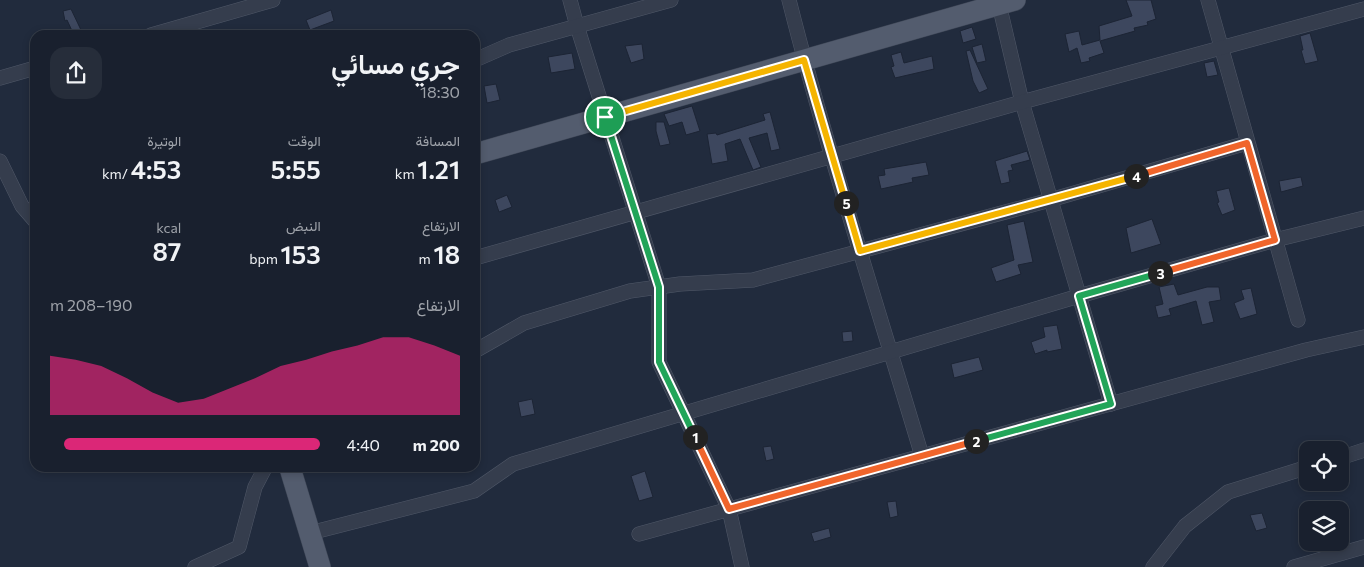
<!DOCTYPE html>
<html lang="ar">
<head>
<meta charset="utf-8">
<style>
	body { margin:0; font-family:Commissioner,Vazirmatn,sans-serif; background:#262d3a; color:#f1f3f6; direction:rtl; height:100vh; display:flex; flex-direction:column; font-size:19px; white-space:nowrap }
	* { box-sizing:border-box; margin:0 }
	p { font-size:16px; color:#9fa3aa }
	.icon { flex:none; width:28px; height:28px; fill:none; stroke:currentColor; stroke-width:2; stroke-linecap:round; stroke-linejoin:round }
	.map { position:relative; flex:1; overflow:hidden; direction:ltr }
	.drawer { position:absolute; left:30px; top:30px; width:450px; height:442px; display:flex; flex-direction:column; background:#19202e; border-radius:15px; box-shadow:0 2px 8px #0003,0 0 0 1px #373e4a; direction:rtl }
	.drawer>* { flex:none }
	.tools { position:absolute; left:1299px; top:441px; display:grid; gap:10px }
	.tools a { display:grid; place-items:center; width:50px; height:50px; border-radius:10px; background:#19202e; box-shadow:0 2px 8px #0003,0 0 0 1px #373e4a; font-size:25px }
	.pin { position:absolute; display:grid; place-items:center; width:42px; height:42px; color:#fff; margin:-21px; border:2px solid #fff; border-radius:50%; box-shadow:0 1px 5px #0007 }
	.km { position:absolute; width:25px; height:25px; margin:-12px; border-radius:50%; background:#222; color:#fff; font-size:14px; line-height:25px; text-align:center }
	.round { display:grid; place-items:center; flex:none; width:52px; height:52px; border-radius:15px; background:#262d3a }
	.summary { display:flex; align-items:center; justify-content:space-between; height:85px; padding:0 20px }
	h1 { font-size:28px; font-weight:600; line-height:38px }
	.stats { display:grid; grid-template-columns:repeat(3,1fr); gap:8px; height:85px; padding:5px 20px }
	.stats div { display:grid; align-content:center }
	.stats b { font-size:25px; font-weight:600 }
	.stats small { font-size:14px; font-weight:400 }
	.stats p { font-size:14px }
	.chart { height:140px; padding:10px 20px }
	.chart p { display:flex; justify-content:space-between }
	.chart svg { width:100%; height:90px; margin-top:5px; fill:#db2777; opacity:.7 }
	ul { padding:0 20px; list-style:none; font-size:16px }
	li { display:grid; grid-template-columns:80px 60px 1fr; align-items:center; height:38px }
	li i { height:12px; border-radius:6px; background:#db2777 }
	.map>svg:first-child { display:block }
	.building { fill:#3d475e; stroke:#1c2434 }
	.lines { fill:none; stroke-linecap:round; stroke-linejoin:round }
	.minor-casing { stroke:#505868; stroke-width:15 }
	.primary-casing { stroke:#3e4656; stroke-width:22 }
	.minor { stroke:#353d4d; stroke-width:14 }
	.primary { stroke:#535c6e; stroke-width:21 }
	.split-1-casing { stroke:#fff; stroke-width:10 }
	.split-2-casing { stroke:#fff; stroke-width:10 }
	.split-3-casing { stroke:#fff; stroke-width:10 }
	.split-4-casing { stroke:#fff; stroke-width:10 }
	.split-5-casing { stroke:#fff; stroke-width:10 }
	.split-6-casing { stroke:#fff; stroke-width:10 }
	.split-1 { stroke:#22a559; stroke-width:6 }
	.split-2 { stroke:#f0652b; stroke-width:6 }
	.split-3 { stroke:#22a559; stroke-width:6 }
	.split-4 { stroke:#f0652b; stroke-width:6 }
	.split-5 { stroke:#f5b400; stroke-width:6 }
	.split-6 { stroke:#f5b400; stroke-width:6 }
</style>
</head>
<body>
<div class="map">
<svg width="1364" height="567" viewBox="0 0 1364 567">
	<rect width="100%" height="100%" fill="#212b3d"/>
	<g class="building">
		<path d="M1126 0H1151L1156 19 1147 22 1148 25 1134 28 1135 31 1100 41 1104 53 1089 58 1090 61 1081 63 1077 48 1069 52 1065 34 1079 31 1082 45 1100 40 1099 26 1132 16Z"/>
		<path d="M71 9 81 30 73 33 67 20 65 21 63 11Z"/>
		<path d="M331 10 334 21 310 30 306 20Z"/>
		<path d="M972 27 976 39 963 43 960 31Z"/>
		<path d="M1310 33 1318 61 1305 64 1301 50H1303L1300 36Z"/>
		<path d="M642 44 644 59 631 63 625 46Z"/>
		<path d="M982 44 986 61 977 63 972 47Z"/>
		<path d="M970 50 988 89 979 93 973 81 966 51Z"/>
		<path d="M901 52 904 63 932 56 934 69 895 78 891 67 894 66 891 55Z"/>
		<path d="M572 53 575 69 551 73 548 57Z"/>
		<path d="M1214 61 1218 75 1207 77 1204 63Z"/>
		<path d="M496 84 500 100 487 103 484 86Z"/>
		<path d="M692 106 700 131 686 135 682 122 669 126 664 114Z"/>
		<path d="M770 112 780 149 771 151 767 133 749 138 761 167 753 170 740 139 725 144 728 161 712 164 707 134 716 133 717 135 765 120 763 114Z"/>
		<path d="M656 122H664L670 144 660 146 656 131Z"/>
		<path d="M1027 151 1030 160 1011 165 1013 170 1008 171 1010 182 1001 184 995 161Z"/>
		<path d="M926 162 929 175 912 178 913 182 881 189 878 176 885 175 884 169Z"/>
		<path d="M1301 177 1303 186 1281 192 1279 181Z"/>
		<path d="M1229 188 1235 210 1222 215 1217 203 1219 202 1216 191Z"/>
		<path d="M507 195 512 207 499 212 495 200Z"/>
		<path d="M1152 219 1161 244 1131 253 1126 228Z"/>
		<path d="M1024 221 1033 262 1018 265 1021 274 996 282 991 268 1014 260 1007 225Z"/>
		<path d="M1174 284 1178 295 1207 287H1219L1221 300 1209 302 1214 322 1202 325 1196 301 1169 309 1171 315 1158 318 1155 306 1163 304 1159 287Z"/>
		<path d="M1251 288 1257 314 1240 319 1234 303 1244 299 1241 290Z"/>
		<path d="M1057 325 1062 349 1047 352V350L1035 354 1031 342 1045 337 1043 327Z"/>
		<path d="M852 331 853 341 843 342 842 332Z"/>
		<path d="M979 357 983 370 954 378 951 364Z"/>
		<path d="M532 399 535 414 521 417 518 402Z"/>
		<path d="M771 446 774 459 766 461 763 447Z"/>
		<path d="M645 471 653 497 639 501 631 476Z"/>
		<path d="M896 501 898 516 890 518 887 502Z"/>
		<path d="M1262 513 1267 528 1256 531 1250 515Z"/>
		<path d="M829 528 831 537 814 542 811 533Z"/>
	</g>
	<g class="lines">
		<g class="minor-casing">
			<g id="minor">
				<path d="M570 0 577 26 659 287V362L729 509 742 567"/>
				<path d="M789 0C828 154 877 305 922 456"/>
				<path d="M998 0 1022 102 1111 404"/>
				<path d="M1208 0 1298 320"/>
				<path d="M151 35 273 0"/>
				<path d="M475 60 509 45 671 0"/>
				<path d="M0 78 35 68"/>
				<path d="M0 161 22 206 35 221"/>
				<path d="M475 258 1022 102 1364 9"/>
				<path d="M475 351 524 323 630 291 680 284 753 280 1050 200 1247 143"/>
				<path d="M1340 458 1364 450"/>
				<path d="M310 533 474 491 513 464 1079 296 1275 240 1364 218"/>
				<path d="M639 534 1306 350 1364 337"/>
				<path d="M195 567 239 547 255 487 265 468"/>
				<path d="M1153 567 1185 526 1228 492 1308 467"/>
				<path d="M1294 567 1364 547"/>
			</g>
		</g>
		<g class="primary-casing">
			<g id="primary">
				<path d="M475 154 1015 0"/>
				<path d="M290 468 320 567"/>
			</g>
		</g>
		<use href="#minor" class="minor"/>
		<use href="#primary" class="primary"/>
	</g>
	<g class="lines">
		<g class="split-1-casing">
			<path id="split-1" d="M605 117 659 287V362L695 437"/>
		</g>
		<g class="split-2-casing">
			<path id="split-2" d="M695 437 729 509 976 441"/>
		</g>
		<g class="split-3-casing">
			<path id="split-3" d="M976 441 1111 404 1079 296 1160 273"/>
		</g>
		<g class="split-4-casing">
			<path id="split-4" d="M1136 176 1247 143 1275 240 1160 273"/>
		</g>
		<g class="split-5-casing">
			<path id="split-5" d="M846 203 860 251 1136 176"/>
		</g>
		<g class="split-6-casing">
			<path id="split-6" d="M605 117 804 60 846 203"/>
		</g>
		<use href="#split-1" class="split-1"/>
		<use href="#split-2" class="split-2"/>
		<use href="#split-3" class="split-3"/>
		<use href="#split-4" class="split-4"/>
		<use href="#split-5" class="split-5"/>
		<use href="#split-6" class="split-6"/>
	</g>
</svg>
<div class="tools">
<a><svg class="icon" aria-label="locate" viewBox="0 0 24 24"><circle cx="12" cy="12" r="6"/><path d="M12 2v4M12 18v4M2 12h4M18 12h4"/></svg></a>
<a><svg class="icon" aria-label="layers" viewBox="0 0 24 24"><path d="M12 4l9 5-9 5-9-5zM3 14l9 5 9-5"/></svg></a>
</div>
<div class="pin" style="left:605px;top:117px;background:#1e9e55"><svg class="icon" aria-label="arrive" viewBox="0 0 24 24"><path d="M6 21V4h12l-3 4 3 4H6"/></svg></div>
<b class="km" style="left:695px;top:437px">1</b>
<b class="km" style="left:976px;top:441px">2</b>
<b class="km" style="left:1160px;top:273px">3</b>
<b class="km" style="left:1136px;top:176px">4</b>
<b class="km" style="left:846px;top:203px">5</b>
<section class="drawer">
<div class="summary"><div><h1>جري مسائي</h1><p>18:30</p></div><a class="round"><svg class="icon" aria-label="share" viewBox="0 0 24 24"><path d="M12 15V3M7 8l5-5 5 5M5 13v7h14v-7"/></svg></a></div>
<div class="stats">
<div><p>المسافة</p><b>1.21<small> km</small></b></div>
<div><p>الوقت</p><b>5:55</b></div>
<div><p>الوتيرة</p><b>4:53<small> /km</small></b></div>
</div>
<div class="stats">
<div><p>الارتفاع</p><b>18<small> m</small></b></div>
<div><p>النبض</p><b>153<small> bpm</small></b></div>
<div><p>kcal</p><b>87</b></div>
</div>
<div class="chart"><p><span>الارتفاع</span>190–208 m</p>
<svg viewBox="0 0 160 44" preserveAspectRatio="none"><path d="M0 44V15L10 17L20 20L30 26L40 33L50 38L60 36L70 31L80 26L90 20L100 17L110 13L120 10L130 6L140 6L150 10L160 15V44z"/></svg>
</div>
<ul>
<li><b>200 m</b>4:40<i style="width:95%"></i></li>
</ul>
</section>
</div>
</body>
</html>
